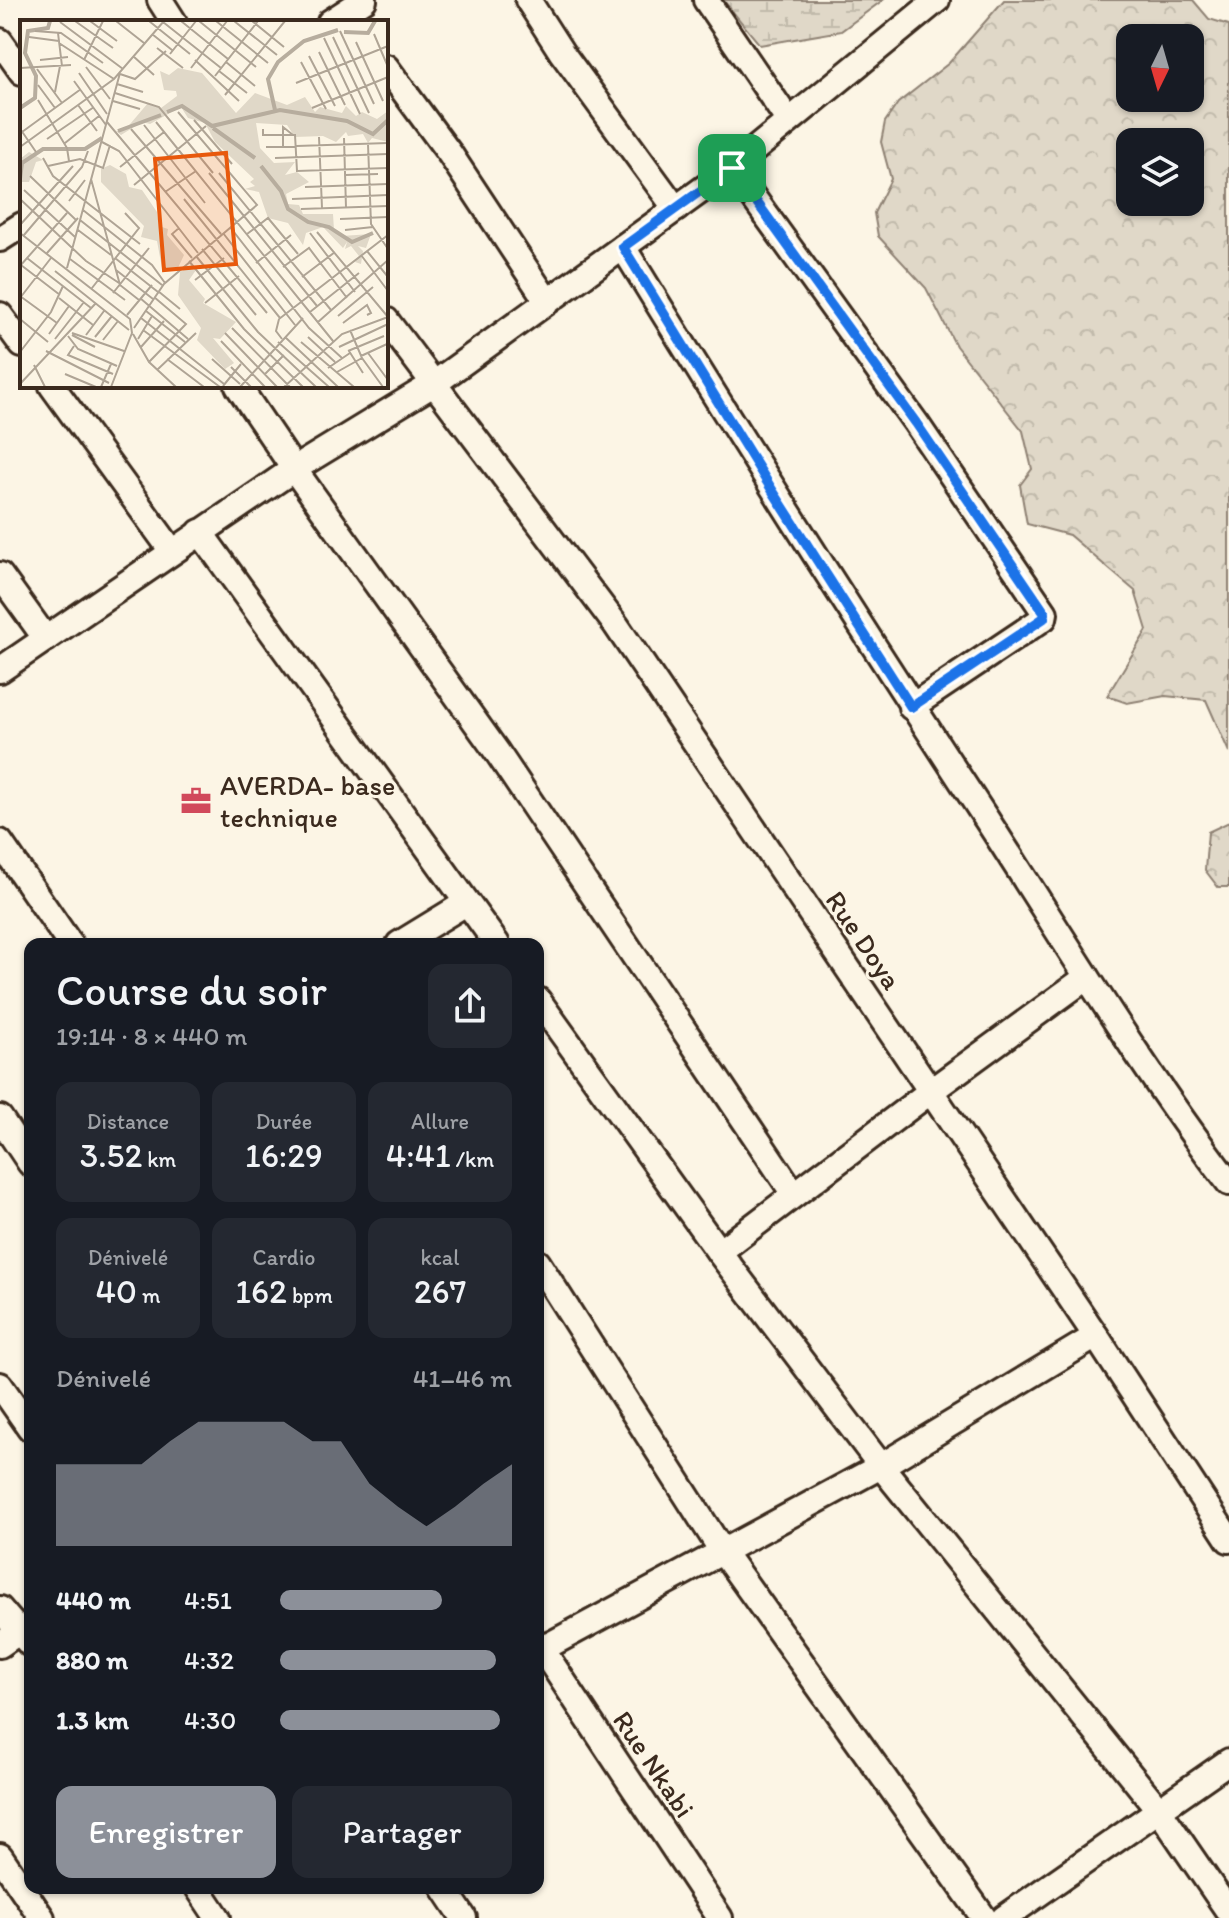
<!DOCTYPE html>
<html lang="fr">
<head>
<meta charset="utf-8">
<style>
	body { margin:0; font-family:Itim,sans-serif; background:#242831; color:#f1f3f6; height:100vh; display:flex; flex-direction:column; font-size:30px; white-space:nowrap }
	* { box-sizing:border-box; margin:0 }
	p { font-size:26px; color:#9ea1a6 }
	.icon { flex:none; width:44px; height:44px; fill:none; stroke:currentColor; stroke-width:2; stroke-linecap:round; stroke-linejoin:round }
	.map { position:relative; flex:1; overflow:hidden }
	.details { position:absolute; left:24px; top:938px; width:520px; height:956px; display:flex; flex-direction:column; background:#171b24; border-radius:16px; box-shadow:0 2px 6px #0004 }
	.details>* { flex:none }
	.needle { width:52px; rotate:185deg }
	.tools { position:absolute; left:1116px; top:24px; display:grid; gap:16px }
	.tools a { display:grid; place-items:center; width:88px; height:88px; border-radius:16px; background:#171b24; box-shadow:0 2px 6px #0004; font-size:40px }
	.pin { position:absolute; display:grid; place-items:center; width:68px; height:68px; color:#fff; margin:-34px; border-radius:16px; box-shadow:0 4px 12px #0006 }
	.round { display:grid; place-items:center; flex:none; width:84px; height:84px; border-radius:16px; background:#242831 }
	.summary { display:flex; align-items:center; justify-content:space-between; height:136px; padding:0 32px }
	h1 { font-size:44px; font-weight:600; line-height:60px }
	.metrics { display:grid; grid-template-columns:repeat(3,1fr); gap:12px; height:136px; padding:8px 32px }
	.metrics div { display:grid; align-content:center; border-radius:16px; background:#242831; text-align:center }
	.metrics b { font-size:34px; font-weight:600 }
	.metrics small { font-size:22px; font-weight:400 }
	.metrics p { font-size:22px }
	.chart { height:224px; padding:16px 32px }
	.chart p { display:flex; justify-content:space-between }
	.chart svg { width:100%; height:144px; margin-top:8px; fill:#8c9099; opacity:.7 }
	.action { display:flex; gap:16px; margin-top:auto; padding:16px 32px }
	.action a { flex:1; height:92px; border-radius:16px; background:#8c9099; color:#fff; font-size:32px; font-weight:600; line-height:92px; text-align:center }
	.action a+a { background:#242831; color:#f1f3f6 }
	ul { padding:0 32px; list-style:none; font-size:26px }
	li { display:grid; grid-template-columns:128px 96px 1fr; align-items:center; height:60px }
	li i { height:20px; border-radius:10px; background:#8c9099 }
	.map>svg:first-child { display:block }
	.forest { fill:url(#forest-crowns); stroke:#8e8173; stroke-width:2; fill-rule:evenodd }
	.wetland { fill:url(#wetland-marsh); stroke:#8e8173; stroke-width:2 }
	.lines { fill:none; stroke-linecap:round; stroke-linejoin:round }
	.minor-casing { stroke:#3b2a1e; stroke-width:30 }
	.minor { stroke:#fcf5e5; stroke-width:24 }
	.route-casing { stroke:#fff; stroke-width:16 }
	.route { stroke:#1a73e8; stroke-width:10 }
	.labels { text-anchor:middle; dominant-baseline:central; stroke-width:6; stroke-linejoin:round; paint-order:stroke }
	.poi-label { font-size:28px; fill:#3b2a1e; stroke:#fcf5e5; text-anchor:start }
	.street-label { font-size:28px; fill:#3b2a1e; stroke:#fcf5e5 }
	.inset-river { fill:none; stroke:#b7ad9e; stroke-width:4 }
	.inset-road { fill:none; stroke:#afa495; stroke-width:2 }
	.view { fill:#e8590c; fill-opacity:0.15; stroke:#e8590c; stroke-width:4 }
	.inset-edge { fill:none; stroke:#3b2a1e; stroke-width:4 }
</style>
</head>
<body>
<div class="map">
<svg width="1229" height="1918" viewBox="0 0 1229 1918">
	<defs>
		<pattern id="forest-crowns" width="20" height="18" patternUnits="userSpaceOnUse" patternTransform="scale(2)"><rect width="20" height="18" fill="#e0d8c8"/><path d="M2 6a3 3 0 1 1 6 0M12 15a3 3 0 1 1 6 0" fill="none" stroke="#c1baab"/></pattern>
		<pattern id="wetland-marsh" width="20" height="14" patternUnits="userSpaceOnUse" patternTransform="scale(2)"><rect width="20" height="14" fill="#e0d8c8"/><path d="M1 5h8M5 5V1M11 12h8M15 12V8" fill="none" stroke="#c1baab"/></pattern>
	</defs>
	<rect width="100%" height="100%" fill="#fcf5e5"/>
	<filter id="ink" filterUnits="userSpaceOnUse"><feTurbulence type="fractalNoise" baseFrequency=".0125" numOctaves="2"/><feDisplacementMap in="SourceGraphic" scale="16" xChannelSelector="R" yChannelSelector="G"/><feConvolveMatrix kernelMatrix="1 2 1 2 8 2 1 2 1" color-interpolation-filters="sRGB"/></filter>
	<g filter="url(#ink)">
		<g class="forest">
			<path d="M1004 0H1193L1209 19 1229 25V752L1206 700 1165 696 1127 703 1107 696 1147 630 1135 591 1069 535 1027 524 1020 485 1032 469 1023 431 956 346 926 288 878 236 874 213 891 179 881 142 885 122 898 103 949 63ZM1130 38H1190V98H1130ZM1130 142H1190V202H1130Z"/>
			<path d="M1229 822V887H1218L1205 870 1208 832Z"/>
		</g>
		<path class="wetland" d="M723 0H883L841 31 760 45Z"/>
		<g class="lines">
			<g class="minor-casing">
				<g id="minor">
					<path d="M160 0 174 22"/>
					<path d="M528 0 562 53 676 209"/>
					<path d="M706 0 788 120"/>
					<path d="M330 22 364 0"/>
					<path d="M0 41 22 72"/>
					<path d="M386 67 450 154 547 301"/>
					<path d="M732 168 916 423 1045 613 1044 618 911 707"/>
					<path d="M0 239 22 225"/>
					<path d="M623 247C741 440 863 631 987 820 1066 942 1141 1068 1229 1183"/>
					<path d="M0 315 22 345"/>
					<path d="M386 320 616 625 1096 1336 1229 1540"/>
					<path d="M52 386 172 551"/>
					<path d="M238 386 294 469 497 752 794 1194"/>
					<path d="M200 532 497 944"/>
					<path d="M0 575 46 639"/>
					<path d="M0 670 294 469 435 383 732 168 937 0"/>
					<path d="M0 842 70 944"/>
					<path d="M399 944 466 903"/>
					<path d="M538 1000 719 1252 881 1466 1159 1810 1229 1912"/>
					<path d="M0 1118 30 1163"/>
					<path d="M719 1252 931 1091 1087 977"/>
					<path d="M538 1263 722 1551 984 1918"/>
					<path d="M0 1385 30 1428"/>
					<path d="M0 1609 30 1644"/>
					<path d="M538 1643 720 1918"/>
					<path d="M0 1645 30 1624"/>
					<path d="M542 1649 881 1466 1096 1336"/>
					<path d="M0 1856 42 1918"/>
					<path d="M198 1888 218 1918"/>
					<path d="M444 1888 464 1918"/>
					<path d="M1004 1918 1229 1761"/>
				</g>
			</g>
			<use href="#minor" class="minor"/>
		</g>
	</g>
	<g class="lines" filter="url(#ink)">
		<g class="route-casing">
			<path id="route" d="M732 168 916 423 1045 613 1044 618 911 707 774 493 623 247Z"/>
		</g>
		<use href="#route" class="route"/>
	</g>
	<defs>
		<g id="office-bare" transform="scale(2.4)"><path d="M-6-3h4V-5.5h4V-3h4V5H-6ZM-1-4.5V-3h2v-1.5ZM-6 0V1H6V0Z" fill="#d1495b" stroke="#fcf5e5" stroke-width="2.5" paint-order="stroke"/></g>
	</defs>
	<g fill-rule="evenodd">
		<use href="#office-bare" x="196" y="801"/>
	</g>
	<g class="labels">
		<g class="poi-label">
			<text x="220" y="785">AVERDA- base<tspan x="220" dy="32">technique</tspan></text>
		</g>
		<g class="street-label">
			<text transform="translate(864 940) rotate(56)">Rue Doya</text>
			<text transform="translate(654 1764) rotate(56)">Rue Nkabi</text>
		</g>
	</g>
	<g transform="translate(20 20)">
		<rect width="368" height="368" fill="#fcf5e5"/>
		<path d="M9 132 23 140 16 142 9 162H0V139Z" fill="#e0d8c8"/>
		<path d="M158 48 182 53 216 93 235 73 267 85 285 77 295 92 300 87 322 93 326 86 336 96 342 92 357 99 368 91V122L352 118 348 123 343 114 328 116 326 112 316 122 303 116 275 117 267 105 236 103 240 128 254 143 275 142 265 155 277 152 289 162 266 174 268 184 279 185 283 194H313L314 210 322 216 351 214 346 228 338 226 343 231 341 244 335 242 339 236 331 226 325 229 327 222 323 228 303 207 286 213 283 225 268 203 248 198 239 172 225 169 235 166 230 162 234 159 195 122 185 103 168 98 161 87 130 104 122 102 101 115 96 111 105 110 128 83 141 88 157 76 156 71 144 70 140 51 149 55ZM90 145 106 154 109 167 122 170 137 192 139 206 148 209 147 215 164 235 157 250 142 248 137 221 121 217 124 206 81 162V149Z" fill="#e0d8c8"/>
		<path d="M171 245 176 250 169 260 185 279 183 283 216 302 200 319 193 318 214 343 205 349 177 320 181 308 158 275 160 252Z" fill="#e0d8c8"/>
		<path class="inset-river" d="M324 12 348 13 355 1M0 88 15 78 16 56 5 33 8 11 28 8 30 1M255 90 248 59 258 42 284 21 318 10M147 92 162 86 192 106 260 90 327 101 353 114 368 100M193 108 235 138M98 111 141 95M241 146 261 171 268 189 288 202 309 207 332 222 353 213M0 159 2 143 23 129H65L82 118"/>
		<path class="inset-road" d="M55 1 93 28M70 1 97 21M96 1 124 23M129 1 170 34M161 1 208 39M179 1 236 47M196 1 248 43M214 1 257 35M232 1 264 27M40 2 103 49M143 2 201 48M15 11 41 13 83 43M320 11 354 84M38 13 42 46M132 14 152 30M354 14 368 47M9 17 39 21M313 17 349 93M304 18 340 94M336 22 363 81M39 23 94 59M137 28 163 48M299 32 325 85M150 34 176 1M113 36 134 55M289 36 315 86M20 40 48 37M64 40 83 1M175 40 219 81M206 42 235 66M281 42 306 89M66 47 90 79M0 48 51 45M171 48 207 1M17 49 42 83M199 51 227 73M59 53 87 94M100 54 115 59 146 31M195 56 238 1M54 61 86 105M276 63 368 26M97 64 123 72M18 65 35 88M35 72 40 46M95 73 139 87 193 153M205 75 265 1M18 80 47 128 49 141M93 81 120 89M58 85 77 111M292 88 368 57M174 100 212 144M87 102 247 293M136 102 313 321M124 105 185 183M111 109 201 214M243 109V115H275L277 151 368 148M1 110 16 132M2 112 61 69M299 117 302 188M324 118 326 188M27 119 74 87M82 122 99 131 178 233M45 123 79 96M348 124 351 204 368 229M263 126V107L273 115M0 127 94 59 144 1M246 127 368 123M23 138 33 156 120 224M255 138 368 134M28 146 60 139 83 148 90 125M100 147 144 112M189 153 297 286M199 153 311 290M325 155 358 154M10 156 56 200M71 159 100 265 119 280M114 165 186 106M285 167 368 164M4 170 55 217M145 172 176 151M0 179 66 241 99 263M164 179 260 298M272 179 368 175M49 181 65 160M281 189 368 186M63 190 132 245 145 263M320 199 368 197M60 200 142 265M0 205 53 146M210 207 289 308 322 338M159 208 152 214 172 238M58 210 91 235M325 210 353 207M297 212 368 297M0 213 110 299 112 313 91 367M203 213 275 305M290 213 335 272M227 214 248 198 278 234M4 215 62 147 68 131M182 229 236 295M347 231 368 257M27 233 58 198M341 235 368 271M176 236 238 312 296 367M7 238 71 288M95 238 138 272M50 239 105 280M169 241 224 309 283 367M236 243 271 215M1 245 40 275M0 246 47 193M263 247 289 228 327 278M47 248 100 53M96 250 133 279M35 251 109 310M282 257 315 232M175 260 204 238M72 268 119 208 105 193M138 271 160 289M93 273 129 228M0 276 37 303M0 278 31 238M39 278 73 305M120 278 168 319M185 283 219 256M126 291 165 322M290 292 339 253M107 295 132 265M318 296 353 267M121 298 204 364M0 299 28 322M298 302 368 240M323 303 347 285 351 293 347 295M114 308 144 264 237 185 158 92M212 308 270 367M123 310 200 367M330 310 342 338 363 367M52 313 104 331M205 313 257 367M29 314 49 286M113 314 129 342 156 367M52 315 75 327M66 315 84 291M48 316 58 329 97 346M75 317 92 296M265 317 318 367M288 317 315 342M35 319 64 282M118 319 132 296M262 319 256 311 259 299 368 215M83 320 98 301M201 321 245 367M258 322 309 367M281 322 334 367M54 326 48 335 93 354M121 327 144 301M319 327 368 304M26 331 89 363M328 331 364 316M329 331 343 353M0 332 31 292 43 266M348 333 368 360M341 336 367 324M147 339 184 367M192 339 220 364M129 342 166 304 134 277M14 345 25 367M211 347 231 367M308 348 330 333M137 350 176 313M317 352 342 338M45 354 76 367M245 354 264 335M0 364 76 283M203 366 221 344M81 367 91 344M220 367 283 298M264 367 322 314 368 297"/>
		<path class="view" d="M206 133 216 244 144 250 135 139Z"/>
		<rect width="368" height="368" class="inset-edge"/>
	</g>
</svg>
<div class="tools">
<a><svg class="needle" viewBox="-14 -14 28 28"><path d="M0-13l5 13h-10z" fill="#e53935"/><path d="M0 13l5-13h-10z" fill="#9ea1a6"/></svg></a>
<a><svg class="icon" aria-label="layers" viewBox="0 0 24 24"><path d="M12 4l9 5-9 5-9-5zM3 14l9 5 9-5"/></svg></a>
</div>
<div class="pin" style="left:732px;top:168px;background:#1e9e55"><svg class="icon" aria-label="arrive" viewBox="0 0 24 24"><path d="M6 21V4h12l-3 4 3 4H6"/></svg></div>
<section class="details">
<div class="summary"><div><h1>Course du soir</h1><p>19:14 · 8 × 440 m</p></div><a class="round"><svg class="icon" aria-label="share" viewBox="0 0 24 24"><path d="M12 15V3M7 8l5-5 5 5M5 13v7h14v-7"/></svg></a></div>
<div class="metrics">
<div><p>Distance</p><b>3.52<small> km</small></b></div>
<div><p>Durée</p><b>16:29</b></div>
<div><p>Allure</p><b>4:41<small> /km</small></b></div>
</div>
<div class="metrics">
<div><p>Dénivelé</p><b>40<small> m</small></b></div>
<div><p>Cardio</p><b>162<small> bpm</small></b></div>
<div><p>kcal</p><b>267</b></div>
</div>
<div class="chart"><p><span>Dénivelé</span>41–46 m</p>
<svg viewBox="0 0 160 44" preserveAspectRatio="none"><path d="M0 44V19L10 19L20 19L30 19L40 12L50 6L60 6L70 6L80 6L90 12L100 12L110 25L120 32L130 38L140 32L150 25L160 19V44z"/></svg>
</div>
<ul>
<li><b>440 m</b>4:51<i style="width:70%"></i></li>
<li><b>880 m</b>4:32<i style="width:93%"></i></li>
<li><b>1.3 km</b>4:30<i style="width:95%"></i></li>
</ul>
<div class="action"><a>Enregistrer</a><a>Partager</a></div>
</section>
</div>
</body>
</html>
